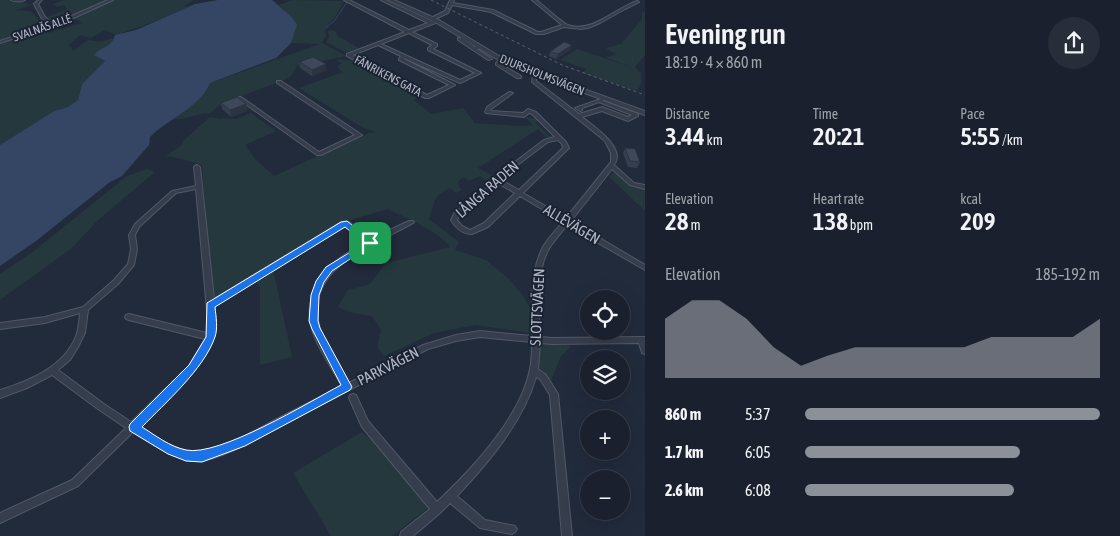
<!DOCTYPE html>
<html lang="en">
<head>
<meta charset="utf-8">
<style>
	body { margin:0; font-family:"Asap Condensed",sans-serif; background:#272d39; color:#f1f3f6; height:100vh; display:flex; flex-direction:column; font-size:19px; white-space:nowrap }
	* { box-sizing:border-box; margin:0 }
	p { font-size:16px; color:#9fa3aa }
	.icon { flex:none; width:28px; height:28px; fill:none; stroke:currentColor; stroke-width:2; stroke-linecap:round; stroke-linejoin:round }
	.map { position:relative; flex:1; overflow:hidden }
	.sheet { display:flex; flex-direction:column; background:#1a202d; width:475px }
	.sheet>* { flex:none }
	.tools { position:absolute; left:580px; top:290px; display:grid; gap:10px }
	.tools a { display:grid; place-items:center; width:50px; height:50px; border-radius:50%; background:#1a202d; box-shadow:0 5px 20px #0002,0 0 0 1px #383e49; font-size:25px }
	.pin { position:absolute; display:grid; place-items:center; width:42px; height:42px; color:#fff; margin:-21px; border-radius:10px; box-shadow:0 2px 8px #0006 }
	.round { display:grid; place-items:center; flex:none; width:52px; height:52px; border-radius:26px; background:#272d39 }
	.head { display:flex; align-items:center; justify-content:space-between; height:85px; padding:0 20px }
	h1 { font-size:28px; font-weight:600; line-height:38px }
	.stats { display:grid; grid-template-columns:repeat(3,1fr); gap:8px; height:85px; padding:5px 20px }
	.stats div { display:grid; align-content:center }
	.stats b { font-size:25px; font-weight:600 }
	.stats small { font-size:14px; font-weight:400 }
	.stats p { font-size:14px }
	.chart { height:140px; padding:10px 20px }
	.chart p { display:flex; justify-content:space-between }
	.chart svg { width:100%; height:90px; margin-top:5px; fill:#8c9099; opacity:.7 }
	ul { padding:0 20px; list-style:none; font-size:16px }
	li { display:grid; grid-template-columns:80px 60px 1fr; align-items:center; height:38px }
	li i { height:12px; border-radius:6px; background:#8c9099 }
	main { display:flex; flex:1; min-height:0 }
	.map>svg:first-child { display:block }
	.green { fill:#24383d }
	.water { fill:#354564 }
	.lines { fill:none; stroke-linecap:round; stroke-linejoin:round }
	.stream { stroke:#354564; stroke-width:1 }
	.minor-casing { stroke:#515867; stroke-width:2 }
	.tertiary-casing { stroke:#515867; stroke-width:2 }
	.minor { fill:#363d4c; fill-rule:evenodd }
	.tertiary { fill:#363d4c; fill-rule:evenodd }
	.rail { stroke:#576173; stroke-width:1; stroke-dasharray:3 3; stroke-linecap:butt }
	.wall { fill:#343f4e }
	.shaded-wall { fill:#2b3340 }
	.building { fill:#3d495b; stroke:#2b3340 }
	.route { fill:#1a73e8; stroke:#fff; fill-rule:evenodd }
	.labels { text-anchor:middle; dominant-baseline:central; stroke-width:4; stroke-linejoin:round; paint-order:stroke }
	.far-street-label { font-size:12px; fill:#b1b8c8; stroke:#1b2231 }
	.street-label { font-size:15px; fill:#b1b8c8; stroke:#1b2231 }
</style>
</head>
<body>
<main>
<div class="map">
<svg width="645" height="536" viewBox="0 0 645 536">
	<rect width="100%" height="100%" fill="#222b3c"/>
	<g class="green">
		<path d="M0 0H26L24 3 33 5 15 10 31 11 50 33 54 31 47 26H50L57 30 83 23 73 18 54 25 45 18 67 9 64 5 57 7 53 4 64 0H194L184 6 188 7C164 17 140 28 115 35L105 30 91 38 80 35 68 46 71 47 73 51 88 40 100 42 113 38 114 41C109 48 101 47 95 55L105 61 82 84 78 100 68 107 54 111 0 145Z"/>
		<path d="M293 0 344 1 336 15 325 29 326 36 322 43 347 56 297 66 291 76 284 80 244 95 219 106 210 113C195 112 187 122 173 118 186 110 205 99 210 83L320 44 290 43 296 29 291 16 279 5Z"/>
		<path d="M645 11V55L635 67 641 73V84L637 91 582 73 586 69 560 60 577 49 631 67 605 57 616 55 606 48 621 44 642 19V13Z"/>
		<path d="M331 30 335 31 338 36 360 49 347 53 326 42 329 37 328 31Z"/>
		<path d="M340 59C349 62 355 59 363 64L362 65 417 97 414 100 431 114 463 108 475 123 520 126 533 125 524 116 537 119 538 120 535 122 551 138 548 139 538 129 478 168 495 177 493 179 495 182 492 185 480 176 469 181 463 177 457 183 462 190 456 193 450 188C433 196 435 201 429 219L459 242 455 250 486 260 508 278 524 297 533 313 531 333 476 325 434 333 384 356 377 347 381 330 372 316 353 313 338 307 348 290 370 284 386 263 450 247C439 231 405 218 388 209L347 221 272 264 292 357 260 365V287L256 282 216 304 207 235 202 165 170 156 165 157 183 144 182 142 210 117 221 119 223 118 236 119 251 113 276 131 245 145 255 159 274 176 368 133H376L360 126 299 88 343 72 339 69 338 66 342 63 336 61Z"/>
		<path d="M147 169 155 172 98 220 72 248 0 300V274L34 251 127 176Z"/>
		<path d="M615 171 634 186 645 189V211L609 177Z"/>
		<path d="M544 343 571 346 561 356 551 381 538 366 540 346Z"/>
		<path d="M362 432 377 444 428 508 392 536H331L293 473Z"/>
	</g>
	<path class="water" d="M218 0H272L291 16 297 25 291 43 276 58 210 83C203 104 170 119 153 134L150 137 149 145 122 176 110 182 36 241 0 266V145L54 111 68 107 78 100 82 84 105 61 94 55C104 44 111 49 115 35L136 30 195 4Z"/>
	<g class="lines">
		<path class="stream" d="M326 28 335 20 347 2"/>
		<g class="minor-casing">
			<g id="minor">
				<path d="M38 0H42L38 4 45 17 52 23 67 18 108 0H113L69 20 0 43V41L49 24 42 19 34 4Z"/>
				<path d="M344 0H349L409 30 428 23 381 0H386L432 21 438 20V22L412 32 437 44V46L433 49 481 73 460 83 404 58V59L455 85 429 98H425L347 56V54L405 32ZM409 33 432 45 428 48V50L475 73 460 80 381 44ZM378 45 401 56 399 59V60L449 85 427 95 353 55Z"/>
				<path d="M450 0H454L453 3 493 10 538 32H541L562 25 532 0H536C543 5 561 22 568 25 591 34 616 8 637 1L639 2 625 9 600 23 588 28 581 29 564 27 544 34H536L491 12 452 5 448 13 433 20H431V18L445 11Z"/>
				<path d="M458 38H462L475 47 482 46V48L477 49 492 59 488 60 458 40Z"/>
				<path d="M501 59 505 60 501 64 521 76V78H517L496 65V63Z"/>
				<path d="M533 73 537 74 536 81 579 114 602 107 628 117 632 115 599 102 582 108V110L580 111 575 108 601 99H603V101L638 114V116L628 121 602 111 582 117C593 126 627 148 614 165L634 183 645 185V189L630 185 612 169 571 221 645 265V270L567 225C562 232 555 239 550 247 535 271 539 309 540 337L552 338 645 337V354L642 353 639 343 552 344 540 343 538 369 546 375 558 394 572 536H562L550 395 540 379 536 377C523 422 489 462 457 496L485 520 515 526 517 529 515 532 512 534 480 528 450 503 440 513 413 536H400L401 532 430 509 362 427 349 398 350 395 353 394 356 395 368 421 437 502C471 470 521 417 530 369 532 360 532 351 532 342L480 337 456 341 428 349 232 451C222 455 210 461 198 461 177 461 150 443 133 432L78 486 0 523V513L72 480 126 428 98 409 52 375 27 388 0 398V390C29 381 64 367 76 336 79 329 79 321 80 313L45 323 0 329V323L45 317 83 307 114 280 128 264 131 249 129 235 135 224 172 191 196 186 194 167 195 166 197 165 200 167 214 299 341 222H349L370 239 409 221H413L414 222 413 223C400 230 386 237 373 244 339 262 307 285 320 329 325 349 339 365 349 383L423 345 456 335 480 331 532 336C532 306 529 274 543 247 548 238 556 230 563 222L520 196 488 227 472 234C462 234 456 228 451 220L455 212 496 181 494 178 495 177 544 140 555 137 532 114 529 113 524 117 486 113 485 112 487 107 509 92 513 93 491 109V111L523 113 528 109 536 112 566 142 569 148 523 193 566 218 611 162V153L605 141 532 82ZM558 140 562 144 563 148 519 190 501 180 500 178 548 142ZM499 184 515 193 484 223 470 230 462 226 457 220 460 214ZM196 189 208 321 207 333 129 314 126 315 125 317 126 319 129 320 205 339 189 366 131 422 104 404 58 370 70 360 78 347 85 333 88 310 118 284 134 265 137 249 135 235 139 227 176 193ZM344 226 365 242C327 262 297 293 315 338 322 355 333 370 342 386 319 398 296 409 273 421 254 431 215 455 195 452 175 450 155 437 139 427L195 370 214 337 216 321 214 306Z"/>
				<path d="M277 81H281L362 135 321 155H317L237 98 241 97 319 152 355 135 277 83Z"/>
			</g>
		</g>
		<g class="tertiary-casing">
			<g id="tertiary">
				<path d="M11 0H25C22 2 14 2 11 0Z"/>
				<path d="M388 0H394L439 20 509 62 645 111V115L505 64 435 22Z"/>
			</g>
		</g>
		<use href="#minor" class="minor"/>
		<use href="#tertiary" class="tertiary"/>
		<path class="rail" d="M431 0 562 65 645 95"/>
	</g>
	<g class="wall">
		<path d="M570 50 556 59 549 56 550 52Z"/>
		<path d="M300 62 326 64V70L312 76 300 68Z"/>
		<path d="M221 103 246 104 247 111 231 117 222 109Z"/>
		<path d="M625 148 640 162 637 168 628 167 623 153Z"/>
	</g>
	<g class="shaded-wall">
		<path d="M572 45 570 50 556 59 558 54Z"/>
		<path d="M326 64V70L312 76V70Z"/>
		<path d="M246 104 247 111 231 117 230 110Z"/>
	</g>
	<g class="building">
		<path d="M564 42 572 45 558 54 550 52Z"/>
		<path d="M313 57 326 64 312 70 300 62Z"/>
		<path d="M237 97 246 104 230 110 221 103Z"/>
		<path d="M625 148 635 149 640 162 630 161Z"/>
	</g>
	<path class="route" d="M347 221 374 243 332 271 324 282 319 295 318 321 320 328 352 387 350 390 245 446 202 462 186 461 168 454 130 431 129 427 130 424 189 365 206 337 207 303 341 222ZM345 227 365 243 326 267 316 281 311 295 309 321 312 329 341 385C309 402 219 457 186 450 170 447 155 435 142 427 165 403 204 369 215 337 218 328 216 317 215 307Z"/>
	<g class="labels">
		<g class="far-street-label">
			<text transform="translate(42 28) rotate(-19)">SVALNÄS ALLÉ</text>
			<text transform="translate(542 75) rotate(22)">DJURSHOLMSVÄGEN</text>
			<text transform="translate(388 76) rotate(28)">FÄNRIKENS GATA</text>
		</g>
		<g class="street-label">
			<text transform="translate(487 189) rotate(-41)">LÅNGA RADEN</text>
			<text transform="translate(572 224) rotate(31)">ALLÉVÄGEN</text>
			<text transform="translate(537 307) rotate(-87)">SLOTTSVÄGEN</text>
			<text transform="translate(388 366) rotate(-27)">PARKVÄGEN</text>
		</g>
	</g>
</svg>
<div class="tools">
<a><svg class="icon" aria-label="locate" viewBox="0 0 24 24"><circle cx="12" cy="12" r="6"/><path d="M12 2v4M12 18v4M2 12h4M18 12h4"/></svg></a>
<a><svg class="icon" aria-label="layers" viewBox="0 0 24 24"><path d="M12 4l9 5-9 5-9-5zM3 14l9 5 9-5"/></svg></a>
<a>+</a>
<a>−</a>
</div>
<div class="pin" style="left:370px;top:243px;background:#1e9e55"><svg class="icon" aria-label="arrive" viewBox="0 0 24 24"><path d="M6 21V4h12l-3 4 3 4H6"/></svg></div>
</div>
<section class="sheet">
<div class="head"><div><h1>Evening run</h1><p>18:19 · 4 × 860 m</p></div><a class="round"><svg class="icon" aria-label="share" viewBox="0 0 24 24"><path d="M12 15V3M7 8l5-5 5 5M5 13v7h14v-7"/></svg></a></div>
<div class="stats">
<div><p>Distance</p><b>3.44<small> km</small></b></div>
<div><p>Time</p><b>20:21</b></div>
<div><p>Pace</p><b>5:55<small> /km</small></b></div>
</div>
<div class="stats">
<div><p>Elevation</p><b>28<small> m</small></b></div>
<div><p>Heart rate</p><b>138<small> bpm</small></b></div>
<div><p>kcal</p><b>209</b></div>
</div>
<div class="chart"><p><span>Elevation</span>185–192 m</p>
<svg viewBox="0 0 160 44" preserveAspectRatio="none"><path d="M0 44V15L10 6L20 6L30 15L40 29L50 38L60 33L70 29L80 29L90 29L100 29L110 29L120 24L130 24L140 24L150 24L160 15V44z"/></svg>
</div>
<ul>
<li><b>860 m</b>5:37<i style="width:100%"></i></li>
<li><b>1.7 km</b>6:05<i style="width:73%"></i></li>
<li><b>2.6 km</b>6:08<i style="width:71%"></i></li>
</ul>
</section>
</main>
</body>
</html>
